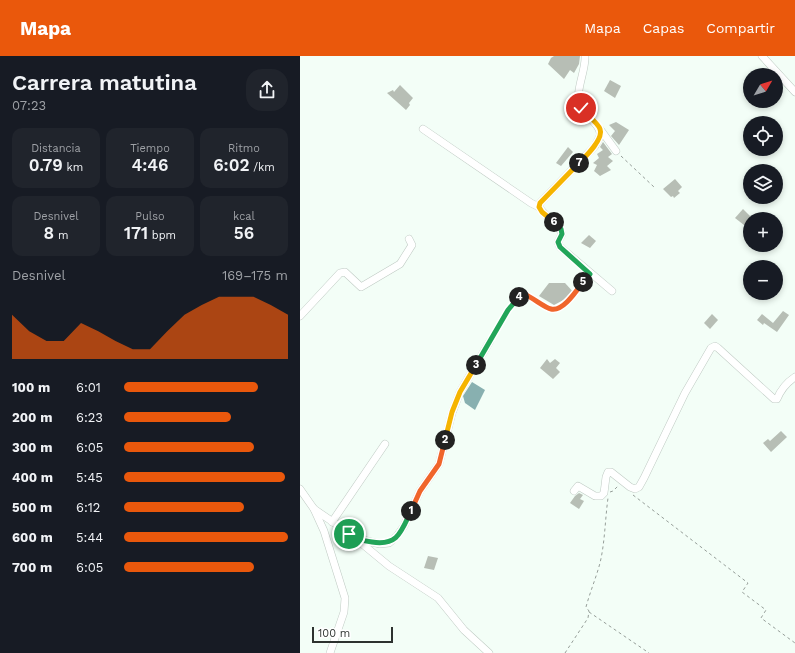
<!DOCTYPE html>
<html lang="es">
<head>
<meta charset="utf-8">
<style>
	body { margin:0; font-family:"Work Sans",sans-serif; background:#20242c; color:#f1f3f6; height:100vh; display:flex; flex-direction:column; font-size:15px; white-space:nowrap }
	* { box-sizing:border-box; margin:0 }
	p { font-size:13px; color:#9ea1a6 }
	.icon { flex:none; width:22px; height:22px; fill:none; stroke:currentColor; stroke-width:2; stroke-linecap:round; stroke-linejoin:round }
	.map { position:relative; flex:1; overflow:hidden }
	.side { display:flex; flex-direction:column; background:#171b24; width:300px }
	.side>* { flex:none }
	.needle { width:26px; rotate:51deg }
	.tools { position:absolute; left:443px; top:12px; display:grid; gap:8px }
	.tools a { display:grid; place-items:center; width:40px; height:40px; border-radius:50%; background:#171b24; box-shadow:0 2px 6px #0003; font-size:20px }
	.scale { position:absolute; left:12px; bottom:10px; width:81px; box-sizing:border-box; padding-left:4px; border:2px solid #2d322f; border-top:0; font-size:11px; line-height:14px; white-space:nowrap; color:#2d322f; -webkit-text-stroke:3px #fff; paint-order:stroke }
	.pin { position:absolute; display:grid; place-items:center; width:34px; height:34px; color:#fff; margin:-17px; border:2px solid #fff; border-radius:50%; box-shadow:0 1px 4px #0007 }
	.km { position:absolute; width:20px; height:20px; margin:-10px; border-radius:50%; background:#222; color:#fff; font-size:11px; line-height:20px; text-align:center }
	.round { display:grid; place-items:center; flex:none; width:42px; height:42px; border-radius:16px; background:#20242c }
	.headline { display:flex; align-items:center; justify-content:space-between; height:68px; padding:0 12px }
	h1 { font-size:22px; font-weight:600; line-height:30px }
	.figures { display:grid; grid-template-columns:repeat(3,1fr); gap:6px; height:68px; padding:4px 12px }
	.figures div { display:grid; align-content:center; border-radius:10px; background:#20242c; text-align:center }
	.figures b { font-size:17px; font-weight:600 }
	.figures small { font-size:11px; font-weight:400 }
	.figures p { font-size:11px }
	.chart { height:112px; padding:8px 12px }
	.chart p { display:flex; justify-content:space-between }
	.chart svg { width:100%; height:72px; margin-top:4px; fill:#ea580c; opacity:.7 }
	ul { padding:0 12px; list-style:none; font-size:13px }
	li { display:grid; grid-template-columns:64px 48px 1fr; align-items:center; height:30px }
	li i { height:10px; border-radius:5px; background:#ea580c }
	header { display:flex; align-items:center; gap:24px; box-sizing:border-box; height:56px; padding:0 20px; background:#ea580c; color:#fff }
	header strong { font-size:19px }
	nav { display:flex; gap:22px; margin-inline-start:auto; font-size:14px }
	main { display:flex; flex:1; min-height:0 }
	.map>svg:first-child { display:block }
	.water { fill:#88b0b0 }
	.building { fill:#b7beb5 }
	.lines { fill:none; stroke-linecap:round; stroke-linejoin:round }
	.minor-casing { stroke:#bfcac3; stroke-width:8 }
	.path { stroke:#969e99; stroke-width:1; stroke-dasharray:3 3; stroke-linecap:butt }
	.minor { stroke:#fff; stroke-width:7 }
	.split-1-casing { stroke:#fff; stroke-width:8 }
	.split-2-casing { stroke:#fff; stroke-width:8 }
	.split-3-casing { stroke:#fff; stroke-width:8 }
	.split-4-casing { stroke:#fff; stroke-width:8 }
	.split-5-casing { stroke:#fff; stroke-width:8 }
	.split-6-casing { stroke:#fff; stroke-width:8 }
	.split-7-casing { stroke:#fff; stroke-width:8 }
	.split-8-casing { stroke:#fff; stroke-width:8 }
	.split-1 { stroke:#22a559; stroke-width:5 }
	.split-2 { stroke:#f0652b; stroke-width:5 }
	.split-3 { stroke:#f5b400; stroke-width:5 }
	.split-4 { stroke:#22a559; stroke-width:5 }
	.split-5 { stroke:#f0652b; stroke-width:5 }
	.split-6 { stroke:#22a559; stroke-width:5 }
	.split-7 { stroke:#f5b400; stroke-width:5 }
	.split-8 { stroke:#f5b400; stroke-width:5 }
</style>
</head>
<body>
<header>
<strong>Mapa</strong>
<nav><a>Mapa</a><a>Capas</a><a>Compartir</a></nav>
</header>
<main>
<section class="side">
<div class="headline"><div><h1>Carrera matutina</h1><p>07:23</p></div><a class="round"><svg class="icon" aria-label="share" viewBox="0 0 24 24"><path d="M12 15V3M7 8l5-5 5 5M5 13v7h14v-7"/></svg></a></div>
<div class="figures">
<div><p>Distancia</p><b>0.79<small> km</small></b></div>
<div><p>Tiempo</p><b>4:46</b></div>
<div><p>Ritmo</p><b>6:02<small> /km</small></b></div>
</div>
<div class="figures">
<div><p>Desnivel</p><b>8<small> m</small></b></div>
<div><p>Pulso</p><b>171<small> bpm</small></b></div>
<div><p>kcal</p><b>56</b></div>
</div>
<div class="chart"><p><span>Desnivel</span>169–175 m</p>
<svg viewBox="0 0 160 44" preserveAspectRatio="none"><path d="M0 44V17L10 27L20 33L30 33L40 22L50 27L60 33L70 38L80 38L90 27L100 17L110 11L120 6L130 6L140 6L150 11L160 17V44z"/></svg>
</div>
<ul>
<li><b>100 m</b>6:01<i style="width:82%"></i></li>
<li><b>200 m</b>6:23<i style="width:65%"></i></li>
<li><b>300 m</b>6:05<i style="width:79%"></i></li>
<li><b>400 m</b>5:45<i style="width:98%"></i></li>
<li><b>500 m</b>6:12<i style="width:73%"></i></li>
<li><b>600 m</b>5:44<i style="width:100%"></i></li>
<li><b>700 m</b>6:05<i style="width:79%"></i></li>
</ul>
</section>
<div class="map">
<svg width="495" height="597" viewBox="0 0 495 597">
	<rect width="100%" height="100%" fill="#f3fef7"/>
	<path class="water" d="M172 326 185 334 175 354 165 347 163 340Z"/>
	<g class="building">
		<path d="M254 0H280L279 8 274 17 270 14 264 23 248 8 251 2Z"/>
		<path d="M310 24 321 30 315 42 304 35Z"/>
		<path d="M100 29 113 42 109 47 110 49 106 54 87 37 93 34 94 36Z"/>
		<path d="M316 66 329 74 319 89 311 80 315 75 309 69Z"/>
		<path d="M303 86 312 98 308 101 313 105 307 110 311 114 300 120 294 115 297 109 293 107 299 102 297 98 303 94 300 91Z"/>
		<path d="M268 91 273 96 261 110 256 107Z"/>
		<path d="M375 123 382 131 378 135 380 137 374 142 373 140 371 141 363 133Z"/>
		<path d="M443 153 451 161 444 169 435 162Z"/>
		<path d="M289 179 296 185 290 192 281 187Z"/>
		<path d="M249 227H265L275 238 254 249 239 240Z"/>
		<path d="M483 255 489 259 477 276 464 267 463 269 457 264 462 258 473 267Z"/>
		<path d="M412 258 418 264 410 273 404 267Z"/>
		<path d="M247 303 250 307 255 303 260 307 256 312 260 316 253 323 240 312Z"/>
		<path d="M481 375 487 381 471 396 463 387 468 383 470 385Z"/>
		<path d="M279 437 283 439 280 443 284 445 279 453 270 447 275 440Z"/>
		<path d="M128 500 138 502 134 514 124 512Z"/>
	</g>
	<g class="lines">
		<g class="minor-casing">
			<g id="minor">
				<path d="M285 0C286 16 273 38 281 52 285 60 302 69 300 79 300 82 296 87 295 90L240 147 239 151C245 161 259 167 262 178L258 186 260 191 312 235"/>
				<path d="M462 0 495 36"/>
				<path d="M123 73 231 147 239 151"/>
				<path d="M300 73 316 95"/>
				<path d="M0 260 40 217 45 216 61 231 100 208 112 189 109 183"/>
				<path d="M0 433 14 453 49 477 89 510 138 542 164 574 189 597"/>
				<path d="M274 435 278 430 295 440H301L304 437 306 421 308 416H311L330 431 335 433 339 431 344 422 385 337 411 292 415 290 418 292 474 343H477C481 333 486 327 495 321"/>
				<path d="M14 453 24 475 45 542 44 556 30 597"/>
				<path d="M32 466 85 388"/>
				<path d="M55 482 80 488 89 487 97 480 104 470 120 435 139 408 152 357 160 336 190 285"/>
			</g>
		</g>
		<g class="path">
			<path d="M321 100 354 131"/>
			<path d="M193 279C201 264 209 248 223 238 232 241 244 251 250 253 263 257 280 231 287 222"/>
			<path d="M310 436 313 435 318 430"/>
			<path d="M333 439 448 527 442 536 466 554 461 562 495 587"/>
			<path d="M289 556 349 597"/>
			<path d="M265 597 288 562 289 555 286 551C290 536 296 522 300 507 305 486 305 464 308 442"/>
		</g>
		<use href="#minor" class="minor"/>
	</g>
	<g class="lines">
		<g class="split-1-casing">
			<path id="split-1" d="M49 478C56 483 63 485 72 486 98 490 101 476 111 455"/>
		</g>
		<g class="split-2-casing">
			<path id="split-2" d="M111 455 120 435 139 408 145 384"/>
		</g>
		<g class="split-3-casing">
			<path id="split-3" d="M145 384 152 356 160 336 176 309"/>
		</g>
		<g class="split-4-casing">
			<path id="split-4" d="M176 309 208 254 219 241"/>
		</g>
		<g class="split-5-casing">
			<path id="split-5" d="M219 241 224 238C232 241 245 252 251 253 263 256 277 234 283 226"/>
		</g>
		<g class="split-6-casing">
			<path id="split-6" d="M254 166 261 173 262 178 258 186 260 191 290 218 283 226"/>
		</g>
		<g class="split-7-casing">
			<path id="split-7" d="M254 166 242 156 239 151 240 147 279 107"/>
		</g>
		<g class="split-8-casing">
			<path id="split-8" d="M279 107C285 101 304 83 300 73 298 67 285 57 281 52"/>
		</g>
		<use href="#split-1" class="split-1"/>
		<use href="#split-2" class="split-2"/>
		<use href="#split-3" class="split-3"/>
		<use href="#split-4" class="split-4"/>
		<use href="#split-5" class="split-5"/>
		<use href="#split-6" class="split-6"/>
		<use href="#split-7" class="split-7"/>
		<use href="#split-8" class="split-8"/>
	</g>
</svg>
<div class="tools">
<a><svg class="needle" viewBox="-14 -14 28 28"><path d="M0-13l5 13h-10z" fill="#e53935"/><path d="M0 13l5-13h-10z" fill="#9ea1a6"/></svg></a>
<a><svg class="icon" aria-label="locate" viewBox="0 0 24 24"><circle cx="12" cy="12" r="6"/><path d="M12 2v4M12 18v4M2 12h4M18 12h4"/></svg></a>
<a><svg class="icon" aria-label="layers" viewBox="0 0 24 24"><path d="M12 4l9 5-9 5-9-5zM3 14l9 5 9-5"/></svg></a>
<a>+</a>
<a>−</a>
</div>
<div class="scale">100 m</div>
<div class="pin" style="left:49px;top:478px;background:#1e9e55"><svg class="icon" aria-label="arrive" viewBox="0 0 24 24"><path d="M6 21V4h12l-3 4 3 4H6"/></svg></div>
<div class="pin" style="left:281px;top:52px;background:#d93025"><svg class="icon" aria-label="check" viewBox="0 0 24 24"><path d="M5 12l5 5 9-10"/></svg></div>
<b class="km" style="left:111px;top:455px">1</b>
<b class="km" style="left:145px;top:384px">2</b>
<b class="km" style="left:176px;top:309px">3</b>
<b class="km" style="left:219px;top:241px">4</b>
<b class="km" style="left:283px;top:226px">5</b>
<b class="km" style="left:254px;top:166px">6</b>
<b class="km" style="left:279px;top:107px">7</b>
</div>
</main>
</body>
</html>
